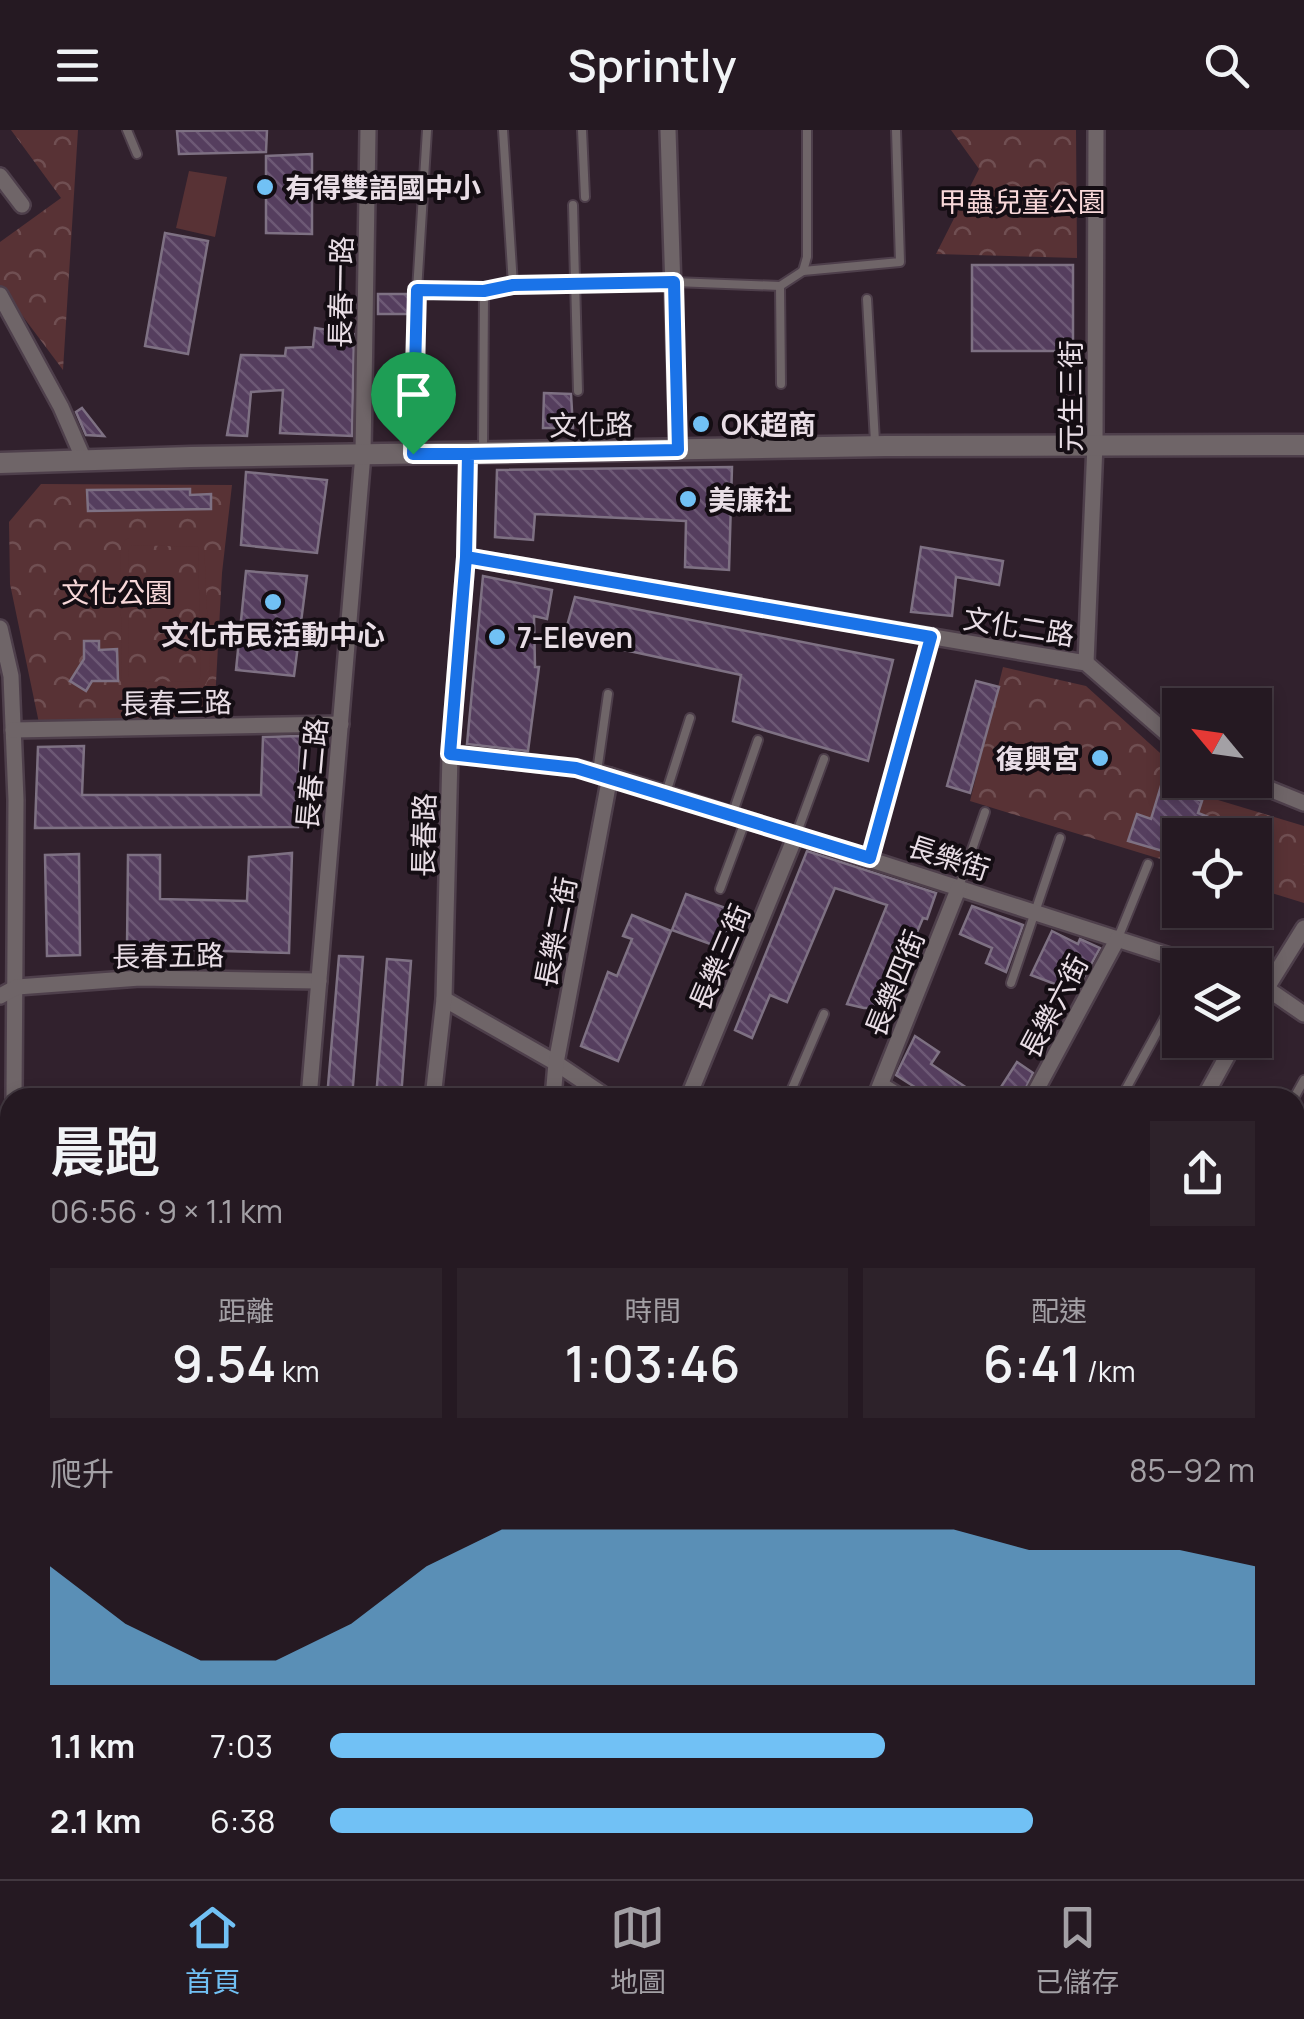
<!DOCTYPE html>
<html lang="zh-TW">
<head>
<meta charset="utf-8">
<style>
	body { margin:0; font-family:Manrope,"Noto Sans TC",sans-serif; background:#2d222a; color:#f1f3f6; height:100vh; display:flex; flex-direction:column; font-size:38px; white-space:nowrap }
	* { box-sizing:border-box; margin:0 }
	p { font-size:32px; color:#a3a0a5 }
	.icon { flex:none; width:55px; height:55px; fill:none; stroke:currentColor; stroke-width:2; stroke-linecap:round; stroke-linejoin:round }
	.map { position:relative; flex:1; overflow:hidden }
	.panel { position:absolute; left:0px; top:958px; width:1305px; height:792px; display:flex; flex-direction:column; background:#251922; border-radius:30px 30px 0 0; box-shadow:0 5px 15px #0003,0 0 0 2px #423840 }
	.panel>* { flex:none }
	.needle { width:65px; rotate:299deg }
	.tools { position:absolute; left:1162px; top:558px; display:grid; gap:20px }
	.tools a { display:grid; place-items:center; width:110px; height:110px; border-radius:0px; background:#251922; box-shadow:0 5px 15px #0003,0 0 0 2px #423840; font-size:50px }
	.pin { position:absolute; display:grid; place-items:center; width:85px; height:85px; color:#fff; margin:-102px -42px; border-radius:50% 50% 50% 0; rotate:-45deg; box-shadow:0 0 10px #0007 }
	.pin .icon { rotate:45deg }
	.round { display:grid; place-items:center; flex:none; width:105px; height:105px; border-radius:0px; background:#2d222a }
	.headline { display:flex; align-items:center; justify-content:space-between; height:170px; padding:0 50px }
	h1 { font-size:55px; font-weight:600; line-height:75px }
	.figures { display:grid; grid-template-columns:repeat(3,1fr); gap:15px; height:170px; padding:10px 50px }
	.figures div { display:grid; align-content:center; border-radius:0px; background:#2d222a; text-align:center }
	.figures b { font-size:50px; font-weight:600 }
	.figures small { font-size:28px; font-weight:400 }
	.figures p { font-size:28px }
	.chart { height:280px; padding:20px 50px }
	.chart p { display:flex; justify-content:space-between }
	.chart svg { width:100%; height:180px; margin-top:10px; fill:#71c1f5; opacity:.7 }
	ul { padding:0 50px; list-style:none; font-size:32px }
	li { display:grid; grid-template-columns:160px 120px 1fr; align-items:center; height:75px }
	li i { height:25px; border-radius:12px; background:#71c1f5 }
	header { display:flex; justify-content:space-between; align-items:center; height:130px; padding:0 50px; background:#251922; font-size:45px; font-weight:600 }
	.menu { display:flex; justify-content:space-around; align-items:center; height:140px; border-top:2px solid #423840; background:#251922; font-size:28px; color:#a3a0a5 }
	.menu a { display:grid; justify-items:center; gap:5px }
	.menu .active { color:#71c1f5 }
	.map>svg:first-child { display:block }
	.forest { fill:url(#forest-crowns) }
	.garden { fill:#583235; fill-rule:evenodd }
	.building { fill:url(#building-back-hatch); stroke:#7e7183; stroke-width:2.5 }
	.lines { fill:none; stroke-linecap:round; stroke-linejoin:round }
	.service-casing { stroke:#4e3f4b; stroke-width:12 }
	.minor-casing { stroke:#4e3f4b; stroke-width:20 }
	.tertiary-casing { stroke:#4e3f4b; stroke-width:25 }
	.service { stroke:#6f6568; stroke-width:8 }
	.minor { stroke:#6f6568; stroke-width:15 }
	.tertiary { stroke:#6f6568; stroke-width:20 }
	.route-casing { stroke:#fff; stroke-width:20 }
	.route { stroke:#1a73e8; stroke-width:12 }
	.poi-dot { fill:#71c1f5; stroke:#140d13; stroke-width:4 }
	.labels { text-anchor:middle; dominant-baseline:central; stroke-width:8; stroke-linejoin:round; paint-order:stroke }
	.poi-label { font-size:28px; font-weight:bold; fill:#e9dee6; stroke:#140d13; text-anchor:start }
	.park-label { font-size:28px; fill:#f8d8d9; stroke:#140d13 }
	.street-label { font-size:28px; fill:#e9dee6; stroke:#140d13 }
</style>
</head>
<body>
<header><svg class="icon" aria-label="menu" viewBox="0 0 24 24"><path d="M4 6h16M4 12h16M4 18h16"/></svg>Sprintly<svg class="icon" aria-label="search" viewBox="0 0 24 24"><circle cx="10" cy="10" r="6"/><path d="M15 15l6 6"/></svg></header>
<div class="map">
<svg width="1304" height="1749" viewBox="0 0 1304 1749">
	<defs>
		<pattern id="forest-crowns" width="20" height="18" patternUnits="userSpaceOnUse" patternTransform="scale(2.5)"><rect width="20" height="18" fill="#583235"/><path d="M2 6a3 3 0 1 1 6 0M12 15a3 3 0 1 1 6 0" fill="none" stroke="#704f52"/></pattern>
		<pattern id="building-back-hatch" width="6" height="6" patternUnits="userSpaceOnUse" patternTransform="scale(2.5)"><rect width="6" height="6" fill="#553e5e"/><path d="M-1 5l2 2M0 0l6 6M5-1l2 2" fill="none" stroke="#6d5975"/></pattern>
	</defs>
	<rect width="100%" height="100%" fill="#31212d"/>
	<g class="forest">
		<path d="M11 0H78L63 240 0 156V112L61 68Z"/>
		<path d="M951 0H1076L1077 128 936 124 979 39Z"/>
		<path d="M41 354 232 355 222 443 214 589 39 593 10 454 9 392Z"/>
		<path d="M1003 537 1086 556 1180 641V650H1190L1208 667 1304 696V773L1255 758V705H1180V735L970 671Z"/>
	</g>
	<g class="garden">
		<path d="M189 41 227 47 215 107 176 98Z"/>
		<path d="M131 407H197L204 413 210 545 204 557 199 560 134 559 122 551 120 422 125 410ZM132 415 198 417 201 545 198 551 133 552 129 548 128 420Z"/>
	</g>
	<g class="building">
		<path d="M267 0 266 22 179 24 177 1Z"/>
		<path d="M312 24V104L266 103V26Z"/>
		<path d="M165 103 208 111 188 224 145 216Z"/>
		<rect x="972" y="135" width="101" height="86"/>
		<rect x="378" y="164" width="31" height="20"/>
		<path d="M315 198 354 204 352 306 280 303 283 260 251 262 247 306 227 305 241 225 285 226 286 218 313 217Z"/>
		<path d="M544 263 571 264 573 298H543Z"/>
		<path d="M82 278 104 306 86 305 76 282Z"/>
		<path d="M732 337 729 440 685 437 686 391 535 384 533 410 495 407 497 340Z"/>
		<path d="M246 342 327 350 317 423 241 415Z"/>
		<path d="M190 359V365L211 364V379L88 381 87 360Z"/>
		<path d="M921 417 1003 431 999 455 956 447 952 486 911 482Z"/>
		<path d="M246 441 307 446 294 546 236 540Z"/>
		<path d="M483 446 552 460 547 489 534 486 535 537H539L528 621 467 614Z"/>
		<path d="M575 467 893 530 868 631 733 591 741 545 564 507Z"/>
		<path d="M84 511H99V520L117 519 118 551H92L86 561 70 551 84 529Z"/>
		<path d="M976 551 999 557 970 663 947 656Z"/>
		<path d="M300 606 298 697 35 698 38 617 84 616 82 665H261L263 607Z"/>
		<path d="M1161 656 1202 671 1198 683 1211 688 1207 705H1180V726L1128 711 1137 684 1151 689Z"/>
		<path d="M807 721 936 763 927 789 923 788 885 878H864L847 874 887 775 835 758 787 872 770 865 752 908 735 900Z"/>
		<path d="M292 723 289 823 127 818 128 725H160V769L247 771 249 727Z"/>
		<path d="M79 724 80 825 47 826 45 725Z"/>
		<path d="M686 764 734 781 721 818 672 800Z"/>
		<path d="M972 776 1023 795 1006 842 986 833 992 818 960 804Z"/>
		<path d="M632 785 671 801 618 931 581 916 608 842 617 846 632 809 623 806Z"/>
		<path d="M1052 801 1078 814 1080 809 1100 818 1076 862 1031 845Z"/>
		<path d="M339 826 363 827 352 968H327Z"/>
		<path d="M387 829 411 831 401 968H376Z"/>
		<path d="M915 906 939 922 931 934 982 968H932L896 945Z"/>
		<path d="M1017 932 1033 943 1021 968H994Z"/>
	</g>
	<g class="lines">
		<g class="service-casing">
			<g id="service">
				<path d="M127 0 137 24"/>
				<path d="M503 0 513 155"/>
				<path d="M582 0 585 67"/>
				<path d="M573 75 578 261"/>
				<path d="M803 141 900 132 896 0"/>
				<path d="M780 156 781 254"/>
				<path d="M417 161H484L513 155 674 152 780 156 803 141 807 127V0"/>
				<path d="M867 169 875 312"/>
				<path d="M483 319 484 161"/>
				<path d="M413 320 417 161 427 0"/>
				<path d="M597 642 608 564"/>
				<path d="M666 663 690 588"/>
				<path d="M732 685 758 610"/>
				<path d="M796 705 824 629"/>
				<path d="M870 728 931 507"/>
				<path d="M959 757 985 682"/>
				<path d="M720 759 746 689"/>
				<path d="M1118 808 1148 734"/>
				<path d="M1011 853 1060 708"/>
				<path d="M1209 958 1225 968"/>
				<path d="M788 968 824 884"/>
				<path d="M1121 968 1180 860"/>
				<path d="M1294 968 1304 950"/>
				<path d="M1295 1008 1304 1014"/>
				<path d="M1295 1113 1304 1097"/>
				<path d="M1295 1142 1304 1148"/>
				<path d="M0 1373 10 1354"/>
				<path d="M0 1574 10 1579"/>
				<path d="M1302 1602 1304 1599"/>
				<path d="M1295 1673 1304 1682"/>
				<path d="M568 1740 581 1749"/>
				<path d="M662 1740 672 1742 681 1749"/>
				<path d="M819 1749 828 1740"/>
			</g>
		</g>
		<g class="minor-casing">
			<g id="minor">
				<path d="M668 0 678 320"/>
				<path d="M0 46 22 75"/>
				<path d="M0 165 61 277 84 330"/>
				<path d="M466 427 1086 533 1180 615"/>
				<path d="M0 498 11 546 16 670 14 968"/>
				<path d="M1086 533 1095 314 1096 0"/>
				<path d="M13 600 341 594"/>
				<path d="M450 624 577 638 610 646 1198 835"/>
				<path d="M1247 650 1304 673"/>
				<path d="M1255 854 1266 858 1304 884"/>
				<path d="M0 866 17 857 140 848 319 851"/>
				<path d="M444 869 556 933 608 968"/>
				<path d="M1255 877 1304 798"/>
				<path d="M881 955 902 968"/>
				<path d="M309 968 363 324 368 0"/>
				<path d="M433 968 444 869 450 624 466 427 468 324"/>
				<path d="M553 968 556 933 610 646"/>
				<path d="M688 968 796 705"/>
				<path d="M875 968 959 757"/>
				<path d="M1032 968 1118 808"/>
				<path d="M1204 968 1236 910"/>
				<path d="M0 1124 10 1075"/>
				<path d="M1295 1229 1304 1235"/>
				<path d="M0 1316 10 1321"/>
				<path d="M1295 1420 1304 1404"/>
				<path d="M382 1740 384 1749"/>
				<path d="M246 1749 247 1740"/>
				<path d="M1112 1749 1117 1740"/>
			</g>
		</g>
		<g class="tertiary-casing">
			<g id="tertiary">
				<path d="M0 333 191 327 886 316 1304 315"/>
				<path d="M0 1668 10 1673"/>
				<path d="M135 1740 152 1749"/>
			</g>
		</g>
		<use href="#service" class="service"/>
		<use href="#minor" class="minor"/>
		<use href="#tertiary" class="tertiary"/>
	</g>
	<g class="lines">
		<g class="route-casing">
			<path id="route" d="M413 324H468L466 427 450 624 576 638 870 728 931 507 466 427 468 324 678 320 674 152 513 155 484 161 417 160 413 324"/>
		</g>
		<use href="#route" class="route"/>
	</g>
	<g class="poi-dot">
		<circle cx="265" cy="57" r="10"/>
		<circle cx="701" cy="294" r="10"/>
		<circle cx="688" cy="369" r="10"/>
		<circle cx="273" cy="472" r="10"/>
		<circle cx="497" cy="507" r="10"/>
		<circle cx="1100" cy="628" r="10"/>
	</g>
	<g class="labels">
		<g class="poi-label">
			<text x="285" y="57">有得雙語國中小</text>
			<text x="721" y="294">OK超商</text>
			<text x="708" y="369">美廉社</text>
			<text x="273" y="504" text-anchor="middle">文化市民活動中心</text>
			<text x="517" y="507">7-Eleven</text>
			<text x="1080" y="628" text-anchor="end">復興宮</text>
		</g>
		<g class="park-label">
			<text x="1022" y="71">甲蟲兒童公園</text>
			<text x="117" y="462">文化公園</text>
		</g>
		<g class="street-label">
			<text transform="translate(340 162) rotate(-89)">長春一路</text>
			<text transform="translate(1070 266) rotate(-90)">元生三街</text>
			<text transform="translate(591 294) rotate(-1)">文化路</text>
			<text transform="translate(1019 496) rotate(9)">文化二路</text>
			<text transform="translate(176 572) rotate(-1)">長春三路</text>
			<text transform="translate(311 644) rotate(-85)">長春二路</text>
			<text transform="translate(423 705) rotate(-89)">長春路</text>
			<text transform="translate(949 727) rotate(18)">長樂街</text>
			<text transform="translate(555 802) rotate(-79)">長樂二街</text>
			<text transform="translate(168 825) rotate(-1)">長春五路</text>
			<text transform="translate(719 827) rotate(-67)">長樂三街</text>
			<text transform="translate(894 853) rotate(-68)">長樂四街</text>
			<text transform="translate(1053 876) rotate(-62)">長樂六街</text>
		</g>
	</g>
</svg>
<div class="tools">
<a><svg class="needle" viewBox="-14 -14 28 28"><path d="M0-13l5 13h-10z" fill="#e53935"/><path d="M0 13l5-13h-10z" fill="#a3a0a5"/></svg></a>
<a><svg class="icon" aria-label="locate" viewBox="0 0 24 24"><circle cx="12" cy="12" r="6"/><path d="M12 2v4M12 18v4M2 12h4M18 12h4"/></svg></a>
<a><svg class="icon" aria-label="layers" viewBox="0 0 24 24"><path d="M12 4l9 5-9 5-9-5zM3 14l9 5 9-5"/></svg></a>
</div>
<div class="pin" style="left:413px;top:324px;background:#1e9e55"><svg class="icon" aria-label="arrive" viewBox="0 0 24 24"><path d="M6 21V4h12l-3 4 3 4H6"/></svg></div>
<section class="panel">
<div class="headline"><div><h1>晨跑</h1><p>06:56 · 9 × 1.1 km</p></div><a class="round"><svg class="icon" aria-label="share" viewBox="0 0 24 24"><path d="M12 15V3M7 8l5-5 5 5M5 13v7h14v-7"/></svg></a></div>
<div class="figures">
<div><p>距離</p><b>9.54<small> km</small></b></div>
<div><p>時間</p><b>1:03:46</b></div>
<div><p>配速</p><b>6:41<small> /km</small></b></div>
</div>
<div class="chart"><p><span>爬升</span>85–92 m</p>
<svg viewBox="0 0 160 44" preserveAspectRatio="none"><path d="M0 44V15L10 29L20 38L30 38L40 29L50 15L60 6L70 6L80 6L90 6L100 6L110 6L120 6L130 11L140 11L150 11L160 15V44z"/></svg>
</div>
<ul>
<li><b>1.1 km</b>7:03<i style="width:60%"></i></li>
<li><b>2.1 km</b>6:38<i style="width:76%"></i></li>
</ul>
</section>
</div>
<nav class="menu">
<a class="active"><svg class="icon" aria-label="home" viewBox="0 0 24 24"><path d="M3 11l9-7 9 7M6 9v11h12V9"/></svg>首頁</a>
<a><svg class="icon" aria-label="map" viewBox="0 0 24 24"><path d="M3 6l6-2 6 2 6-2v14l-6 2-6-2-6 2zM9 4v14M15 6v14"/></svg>地圖</a>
<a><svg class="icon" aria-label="saved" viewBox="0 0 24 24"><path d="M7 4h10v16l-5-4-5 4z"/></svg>已儲存</a>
</nav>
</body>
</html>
